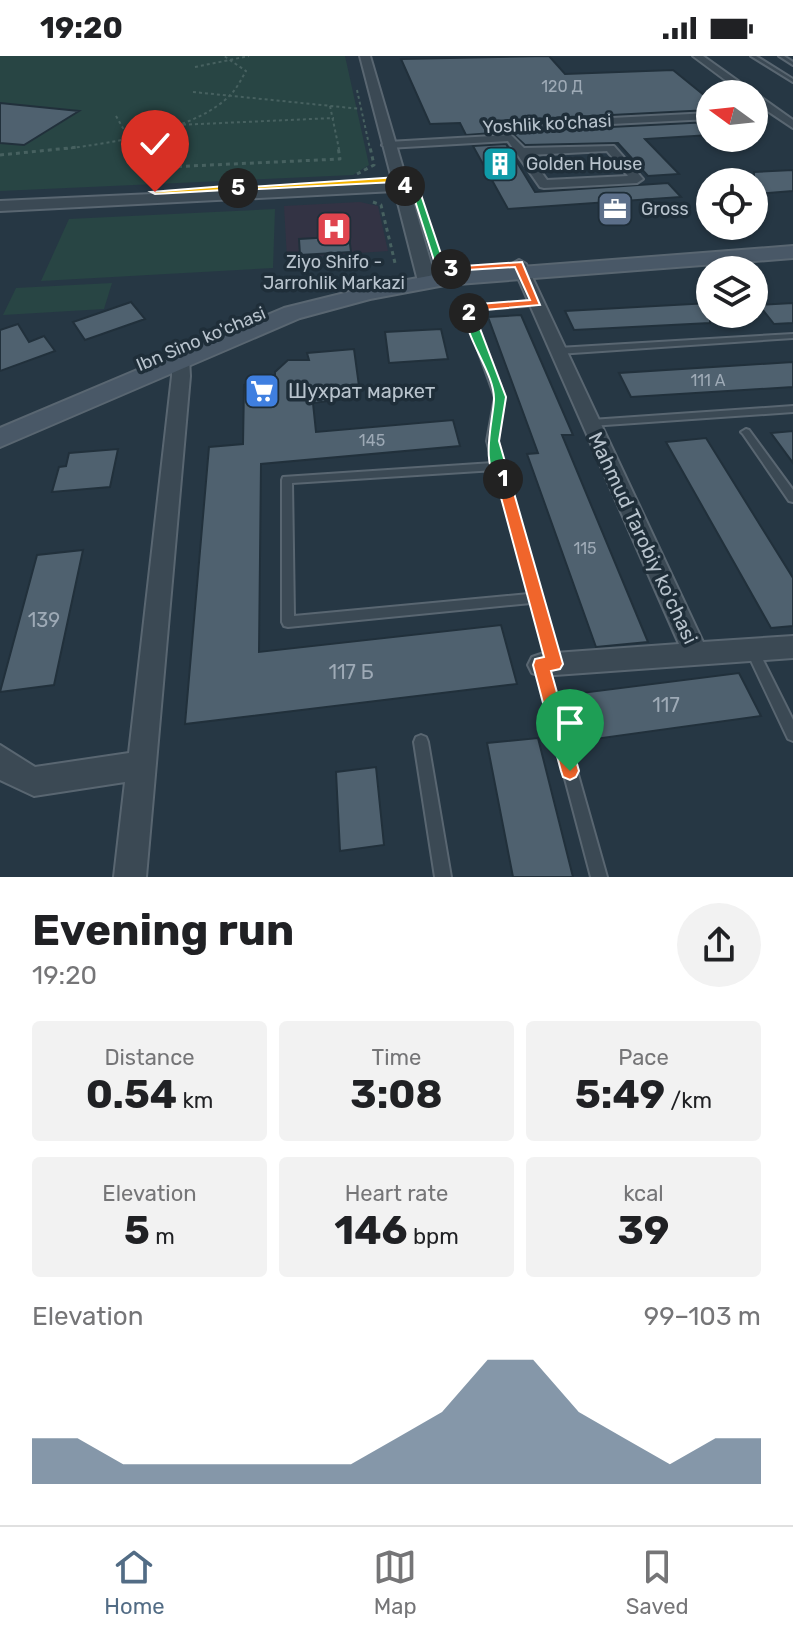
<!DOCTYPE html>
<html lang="en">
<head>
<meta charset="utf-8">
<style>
  :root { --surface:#fff; --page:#f2f2f2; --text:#202124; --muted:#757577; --line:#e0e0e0; --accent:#526c85 }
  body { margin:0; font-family:Rubik,sans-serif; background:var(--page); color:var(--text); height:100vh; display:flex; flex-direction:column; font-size:30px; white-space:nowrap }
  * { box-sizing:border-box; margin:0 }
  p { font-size:26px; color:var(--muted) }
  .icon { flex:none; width:44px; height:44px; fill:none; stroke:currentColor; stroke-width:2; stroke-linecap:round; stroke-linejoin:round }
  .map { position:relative; height:821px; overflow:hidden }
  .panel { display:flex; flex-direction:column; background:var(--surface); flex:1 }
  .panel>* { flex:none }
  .needle { width:52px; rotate:285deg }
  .tools { position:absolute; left:696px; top:24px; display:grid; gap:16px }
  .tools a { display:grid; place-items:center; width:72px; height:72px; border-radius:50%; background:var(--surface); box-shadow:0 2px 6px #0004; font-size:40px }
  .pin { position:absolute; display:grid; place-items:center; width:68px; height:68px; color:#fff; margin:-82px -34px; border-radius:50% 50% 50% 0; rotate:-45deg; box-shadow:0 0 8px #0007 }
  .pin .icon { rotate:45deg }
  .km { position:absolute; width:40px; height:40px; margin:-20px; border-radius:50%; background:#222; color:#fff; font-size:22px; line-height:40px; text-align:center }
  .round { display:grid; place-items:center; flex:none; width:84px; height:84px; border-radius:42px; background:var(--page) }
  .headline { display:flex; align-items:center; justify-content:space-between; height:136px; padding:0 32px }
  h1 { font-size:44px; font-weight:700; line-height:60px }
  .figures { display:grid; grid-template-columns:repeat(3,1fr); gap:12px; height:136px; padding:8px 32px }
  .figures div { display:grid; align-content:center; border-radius:8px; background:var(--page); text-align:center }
  .figures b { font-size:40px; font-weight:700 }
  .figures small { font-size:22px; font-weight:400 }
  .figures p { font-size:22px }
  .chart { height:224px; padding:16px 32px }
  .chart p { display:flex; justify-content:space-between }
  .chart svg { width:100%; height:144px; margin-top:8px; fill:var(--accent); opacity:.7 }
  .status { display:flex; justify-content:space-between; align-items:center; height:56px; padding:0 40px; background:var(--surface); direction:ltr }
  .status svg { height:22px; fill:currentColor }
  .tabs { display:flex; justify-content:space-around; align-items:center; height:112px; border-top:2px solid var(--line); background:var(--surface); font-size:22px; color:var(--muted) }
  .tabs a { display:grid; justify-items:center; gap:4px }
  .tabs .on { color:var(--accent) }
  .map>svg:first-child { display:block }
  .medical { fill:#334 }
  .green { fill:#284544 }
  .building { fill:#4f616f; stroke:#21303b; stroke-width:2 }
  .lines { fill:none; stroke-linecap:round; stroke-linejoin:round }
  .service-casing { stroke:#596671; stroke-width:4 }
  .minor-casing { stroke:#596671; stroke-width:4 }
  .tertiary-casing { stroke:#596671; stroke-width:4 }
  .secondary-casing { stroke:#596671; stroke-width:4 }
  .path-far1 { stroke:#476160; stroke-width:2; stroke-dasharray:3 3; stroke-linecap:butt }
  .path { stroke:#476160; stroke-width:3; stroke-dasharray:4 4; stroke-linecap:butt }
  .service { fill:#3b4954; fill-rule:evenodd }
  .minor { fill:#3b4954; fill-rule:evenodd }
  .tertiary { fill:#3b4954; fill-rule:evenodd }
  .secondary { fill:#495867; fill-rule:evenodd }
  .split-1 { fill:#f0652b; stroke:#fff; stroke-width:2 }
  .split-2 { fill:#22a559; stroke:#fff; stroke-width:2 }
  .split-3 { fill:#f0652b; stroke:#fff; stroke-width:2 }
  .split-4 { fill:#22a559; stroke:#fff; stroke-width:2 }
  .split-5 { fill:#f5b400; stroke:#fff; stroke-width:2 }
  .split-6 { fill:#f5b400; stroke:#fff; stroke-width:2 }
  .labels { text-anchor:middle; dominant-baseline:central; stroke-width:7; stroke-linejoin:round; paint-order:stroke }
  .number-label { font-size:16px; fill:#9eaab6 }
  .far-street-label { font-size:18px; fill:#b8c3cd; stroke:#1f2e39 }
  .far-poi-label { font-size:18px; fill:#b8c3cd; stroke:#1f2e39; text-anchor:start }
  .poi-label { font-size:20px; fill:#b8c3cd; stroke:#1f2e39; text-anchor:start }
  .street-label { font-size:20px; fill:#b8c3cd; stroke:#1f2e39 }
  .near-number-label { font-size:20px; fill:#9eaab6 }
</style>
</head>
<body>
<div class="status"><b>19:20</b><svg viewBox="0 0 49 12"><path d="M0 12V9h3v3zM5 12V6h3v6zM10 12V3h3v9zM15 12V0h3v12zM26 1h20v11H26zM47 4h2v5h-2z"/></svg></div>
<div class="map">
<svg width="793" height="821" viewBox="0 0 793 821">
  <rect width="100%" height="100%" fill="#263744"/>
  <path class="medical" d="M360,146L378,150L388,195L287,202L284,150Z"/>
  <path class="green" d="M0,0H345L369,109L353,119L0,135Z
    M275,153L273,212L41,225L69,163Z
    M112,227L104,253L3,259L16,232Z"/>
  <path class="building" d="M549,0L565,18L673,14L710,44V54L493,65L485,72L493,77L466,79L460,67L430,68L401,3Z
    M0,47L79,55L24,89L0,87Z
    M710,66V79L645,83L679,118L648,120L618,87L525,89L511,76Z
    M506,88L535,136L668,127L681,141L508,153L473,90Z
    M793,114V135L754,138V116Z
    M349,180L351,196L300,199L299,183Z
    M131,246L145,263L85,284L73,266Z
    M710,247V267L574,274L565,255Z
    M793,247V267L774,268L759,249Z
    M521,259L573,379H562L648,586L596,591L527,398L538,397L488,261Z
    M18,268L29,286L44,280L55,295L0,315V274Z
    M441,273L448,303L389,307L385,276Z
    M354,293L359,330L343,333L344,343L313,347L316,376L453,364L460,390L261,408L259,596L501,569L517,628L185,668L209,391L243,388L244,329L275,326V316L288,304H309L307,297Z
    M793,306V331L631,341L619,317Z
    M793,375V407L771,377Z
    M706,382L793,522V570L771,572L666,386Z
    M118,393L110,431L52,436L59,411L66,410L69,397Z
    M83,494L54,629L0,636L37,499Z
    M739,617L761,660L588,684L573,638Z
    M538,682L573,821H513L487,687Z
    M376,711L384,789L340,795L336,716Z"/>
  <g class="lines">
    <defs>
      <path id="service" d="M751,0H756L793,23V26Z
        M779,0H784L793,6V9Z
        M536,245L540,247L539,249L472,254L505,341L497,385L560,608L559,612L554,614L549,612L548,608L531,547L288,571L284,570L282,566V424L283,421L493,407L487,385L495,341L463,252L467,250ZM495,414L529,538L294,560L292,427Z
        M793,278V282L558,298L554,295L558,292Z
        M793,350V356L591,370L586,367L591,364Z
        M746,373L749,374L793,434V446L789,445L743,378L741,376Z
        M752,588L756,590L793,664V685L788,683L746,594L748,590Z
        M541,603L546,605L547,609L607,821H591L535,609L536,605Z
        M421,679L426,681L428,686L451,821H435L414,686L416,681Z"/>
      <path id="minor" d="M693,0H703L793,64V72L754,46V38H744Z
        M710,57V63L493,74L488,71L493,68Z
        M511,79L524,92L614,90L643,123L637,127L544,132L540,131L508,85L388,92L382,89L388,86ZM607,95L628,120L547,124L529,99Z
        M519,204L526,208L703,586L793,580V602L541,620L532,617L528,609L532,601L541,598L679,588L512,208Z
        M173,289L179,290L189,302L190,320L146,821H114L125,726L34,740L0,724V689L35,711L129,697L172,320V303L165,294Z"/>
      <path id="tertiary" d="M360,0H370L407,126L419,127L421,130L410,135L436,225L433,229L427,230L418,225L395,135L0,155V145L393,127Z"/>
      <path id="secondary" d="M793,190V202L445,229L370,243L300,262L0,391V372L284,252L369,231L445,217Z"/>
    </defs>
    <use href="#service" class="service-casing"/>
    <use href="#minor" class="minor-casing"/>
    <use href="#tertiary" class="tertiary-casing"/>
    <use href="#secondary" class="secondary-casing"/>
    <path class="path-far1" d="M195,11L249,0
      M357,34L370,93
      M193,36L361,53
      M330,50L339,93
      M116,60L135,93
      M177,69L334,62
      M65,93C114,86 199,75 233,36C238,30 242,22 246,15L224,0"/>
    <path class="path" d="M133,91L155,129
      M0,99L79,91
      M146,112L340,103L338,91
      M357,118L374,109L370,91
      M373,146L381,149L395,207"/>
    <use href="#service" class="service"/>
    <use href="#minor" class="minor"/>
    <use href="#tertiary" class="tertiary"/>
    <use href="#secondary" class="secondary"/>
  </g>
  <path class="split-1" d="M503,418L510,423L563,608L560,613L551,615L579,715L576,721L570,724L563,721L561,715L533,609L535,603L544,601L496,423Z"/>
  <path class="split-2" d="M465,254L474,257L506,341L499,385L510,423L503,428C478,415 493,365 494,344C495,317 464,282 465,254Z"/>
  <path class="split-3" d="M522,206L540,249L473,255L472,259H465L462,252L467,249L530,244L515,211L451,215L448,211Z"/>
  <path class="split-4" d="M405,128L418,130L445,210L455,211V215L442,216L437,214L411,132L401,130Z"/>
  <path class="split-5" d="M398,121L408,132H397L395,126L238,134L234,132Z"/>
  <path class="split-6" d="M238,129L241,133L155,138L151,136Z"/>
  <defs>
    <symbol id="building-square" viewBox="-11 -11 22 22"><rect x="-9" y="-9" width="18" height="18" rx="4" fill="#0f9aa8" stroke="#1f2e39"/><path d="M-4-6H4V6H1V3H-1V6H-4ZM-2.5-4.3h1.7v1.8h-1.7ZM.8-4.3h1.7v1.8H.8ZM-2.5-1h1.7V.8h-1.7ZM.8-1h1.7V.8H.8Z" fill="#fff"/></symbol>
    <symbol id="office-square" viewBox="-11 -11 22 22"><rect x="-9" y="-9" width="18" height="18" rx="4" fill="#5c6f8a" stroke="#1f2e39"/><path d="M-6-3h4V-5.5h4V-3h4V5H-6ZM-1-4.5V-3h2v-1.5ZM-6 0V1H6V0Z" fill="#fff"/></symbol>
    <symbol id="hospital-square" viewBox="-11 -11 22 22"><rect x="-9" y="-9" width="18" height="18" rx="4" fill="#e0444e" stroke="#1f2e39"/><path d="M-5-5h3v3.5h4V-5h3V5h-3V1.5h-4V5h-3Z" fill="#fff"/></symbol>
    <symbol id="supermarket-square" viewBox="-11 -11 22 22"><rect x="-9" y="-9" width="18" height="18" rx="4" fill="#3f7fe0" stroke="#1f2e39"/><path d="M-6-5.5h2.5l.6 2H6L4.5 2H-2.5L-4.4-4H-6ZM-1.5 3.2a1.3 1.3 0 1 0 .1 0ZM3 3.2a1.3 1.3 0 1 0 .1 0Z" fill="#fff"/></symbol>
  </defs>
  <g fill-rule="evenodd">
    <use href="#building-square" x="480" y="88" width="40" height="40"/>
    <use href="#office-square" x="595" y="133" width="40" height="40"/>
    <use href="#hospital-square" x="314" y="153" width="40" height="40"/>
    <use href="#supermarket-square" x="242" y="315" width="40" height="40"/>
  </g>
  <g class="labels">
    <g class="number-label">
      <text x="562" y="30">120 Д</text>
      <text x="708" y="324">111 А</text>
      <text x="372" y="384">145</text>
      <text x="585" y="492">115</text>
    </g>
    <g class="far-street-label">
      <text transform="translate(547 68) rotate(-3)">Yoshlik ko'chasi</text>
      <text transform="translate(201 283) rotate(-23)">Ibn Sino ko'chasi</text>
    </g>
    <g class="far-poi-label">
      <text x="526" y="108">Golden House</text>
      <text x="641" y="153">Gross</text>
      <text x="334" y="206" text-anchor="middle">Ziyo Shifo -<tspan x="334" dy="21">Jarrohlik Markazi</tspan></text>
    </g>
    <g class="poi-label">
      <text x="288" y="335">Шухрат маркет</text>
    </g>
    <g class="street-label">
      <text transform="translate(643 482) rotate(65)">Mahmud Tarobiy ko'chasi</text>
    </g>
    <g class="near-number-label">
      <text x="44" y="564">139</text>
      <text x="351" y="616">117 Б</text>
      <text x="666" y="649">117</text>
    </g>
  </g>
</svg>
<div class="tools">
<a><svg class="needle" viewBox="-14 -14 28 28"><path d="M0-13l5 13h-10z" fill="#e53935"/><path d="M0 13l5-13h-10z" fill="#757577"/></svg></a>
<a><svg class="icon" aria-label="locate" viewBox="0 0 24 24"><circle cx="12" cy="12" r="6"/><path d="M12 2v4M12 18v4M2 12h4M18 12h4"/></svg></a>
<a><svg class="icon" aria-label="layers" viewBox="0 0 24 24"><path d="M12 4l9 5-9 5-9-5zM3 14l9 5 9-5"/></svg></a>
</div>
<div class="pin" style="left:570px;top:715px;background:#1e9e55"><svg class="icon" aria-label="arrive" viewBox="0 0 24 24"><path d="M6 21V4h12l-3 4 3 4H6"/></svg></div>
<div class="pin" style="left:155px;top:136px;background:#d93025"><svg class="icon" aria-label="check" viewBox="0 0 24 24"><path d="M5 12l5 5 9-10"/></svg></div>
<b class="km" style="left:503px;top:423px">1</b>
<b class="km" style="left:469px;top:257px">2</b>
<b class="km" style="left:451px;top:213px">3</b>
<b class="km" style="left:405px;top:130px">4</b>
<b class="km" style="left:238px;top:132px">5</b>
</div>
<section class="panel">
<div class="headline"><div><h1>Evening run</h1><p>19:20</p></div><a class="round"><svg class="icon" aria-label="share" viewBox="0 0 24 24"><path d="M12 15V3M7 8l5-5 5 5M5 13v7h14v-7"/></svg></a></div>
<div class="figures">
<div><p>Distance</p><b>0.54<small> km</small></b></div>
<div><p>Time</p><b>3:08</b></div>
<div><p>Pace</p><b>5:49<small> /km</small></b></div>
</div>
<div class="figures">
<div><p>Elevation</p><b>5<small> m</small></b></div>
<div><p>Heart rate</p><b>146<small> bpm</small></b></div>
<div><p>kcal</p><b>39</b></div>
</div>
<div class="chart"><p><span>Elevation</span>99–103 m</p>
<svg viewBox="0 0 160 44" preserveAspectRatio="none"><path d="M0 44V30L10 30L20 38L30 38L40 38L50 38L60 38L70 38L80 30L90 22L100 6L110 6L120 22L130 30L140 38L150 30L160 30V44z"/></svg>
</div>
</section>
<nav class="tabs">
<a class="on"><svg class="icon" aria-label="home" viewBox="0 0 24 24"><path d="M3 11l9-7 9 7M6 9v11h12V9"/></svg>Home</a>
<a><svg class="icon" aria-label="map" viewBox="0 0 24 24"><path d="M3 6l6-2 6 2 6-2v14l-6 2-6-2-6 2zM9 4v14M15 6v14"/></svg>Map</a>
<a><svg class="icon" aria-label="saved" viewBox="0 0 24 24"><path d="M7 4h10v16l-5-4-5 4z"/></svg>Saved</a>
</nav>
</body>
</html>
